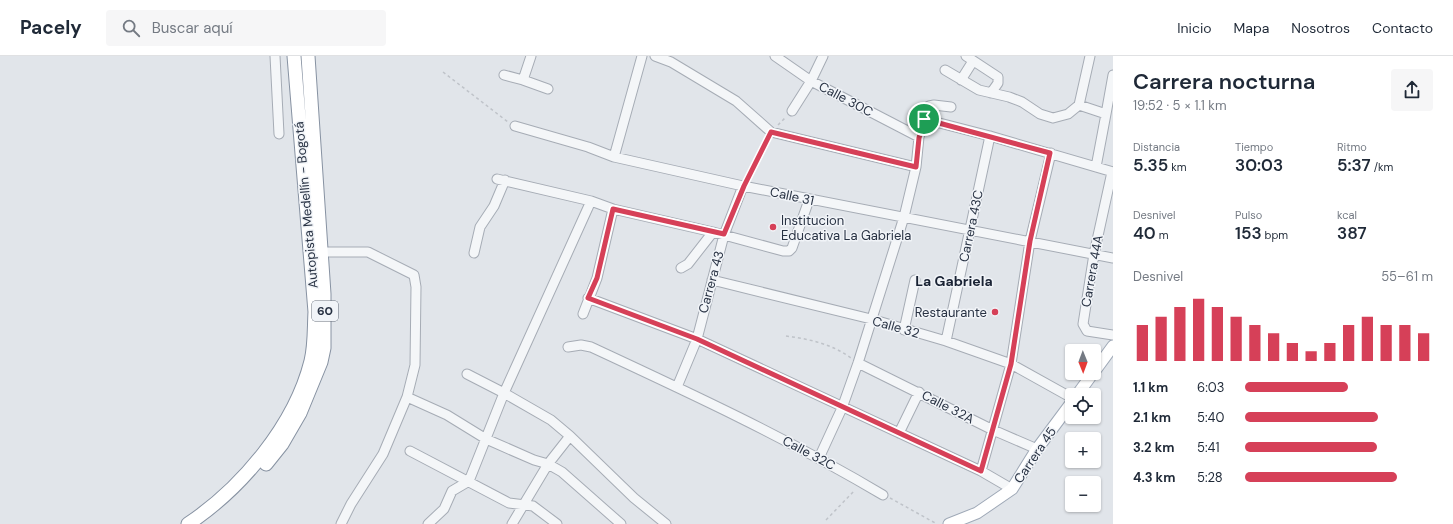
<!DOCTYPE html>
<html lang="es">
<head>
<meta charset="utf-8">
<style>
  :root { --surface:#fff; --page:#f6f6f7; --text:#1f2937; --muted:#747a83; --line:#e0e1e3; --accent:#d64058 }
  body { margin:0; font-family:"DM Sans",sans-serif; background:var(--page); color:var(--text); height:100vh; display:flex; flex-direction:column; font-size:15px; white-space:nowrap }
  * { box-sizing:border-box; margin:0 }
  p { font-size:13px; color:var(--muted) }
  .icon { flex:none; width:22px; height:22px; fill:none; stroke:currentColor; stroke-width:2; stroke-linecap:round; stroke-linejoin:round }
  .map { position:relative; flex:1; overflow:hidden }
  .drawer { display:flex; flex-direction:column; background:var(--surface); width:340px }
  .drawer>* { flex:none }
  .needle { width:26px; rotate:179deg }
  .tools { position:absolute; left:1065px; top:288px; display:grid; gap:8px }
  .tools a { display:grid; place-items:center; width:36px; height:36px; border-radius:4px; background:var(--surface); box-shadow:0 1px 3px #0004; font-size:20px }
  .pin { position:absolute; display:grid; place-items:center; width:34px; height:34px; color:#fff; margin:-17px; border:2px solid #fff; border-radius:50%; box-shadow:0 1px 4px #0007 }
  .round { display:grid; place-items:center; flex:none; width:42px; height:42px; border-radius:4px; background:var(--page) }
  .headline { display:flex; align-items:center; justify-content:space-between; height:68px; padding:0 20px }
  h1 { font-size:22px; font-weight:600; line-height:30px }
  .figures { display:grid; grid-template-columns:repeat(3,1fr); gap:6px; height:68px; padding:4px 20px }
  .figures div { display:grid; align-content:center }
  .figures b { font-size:17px; font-weight:600 }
  .figures small { font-size:11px; font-weight:400 }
  .figures p { font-size:11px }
  .chart { height:112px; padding:8px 20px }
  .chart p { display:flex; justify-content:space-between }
  .chart svg { width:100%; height:72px; margin-top:4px; stroke:var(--accent); stroke-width:6 }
  ul { padding:0 20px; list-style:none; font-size:13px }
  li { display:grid; grid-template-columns:64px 48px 1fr; align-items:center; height:30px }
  li i { height:10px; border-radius:5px; background:var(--accent) }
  header { display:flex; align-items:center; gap:24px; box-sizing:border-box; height:56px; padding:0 20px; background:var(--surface); border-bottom:1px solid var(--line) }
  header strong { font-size:19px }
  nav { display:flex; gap:22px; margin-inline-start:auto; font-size:14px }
  .search { width:280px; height:36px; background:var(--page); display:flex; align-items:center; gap:10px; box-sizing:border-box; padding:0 14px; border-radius:4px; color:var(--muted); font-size:15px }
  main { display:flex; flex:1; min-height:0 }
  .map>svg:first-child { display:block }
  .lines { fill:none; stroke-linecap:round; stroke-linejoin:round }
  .minor-casing { stroke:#a6acb5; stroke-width:11 }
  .major-casing { stroke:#9fa9b7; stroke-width:13 }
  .highway-casing { stroke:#8792a2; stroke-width:15 }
  .path { stroke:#bfc3c9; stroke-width:1.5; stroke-dasharray:3 3; stroke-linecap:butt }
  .minor { stroke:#f4f6f8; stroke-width:9 }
  .major { stroke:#fff; stroke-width:11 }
  .highway { stroke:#fff; stroke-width:13 }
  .route-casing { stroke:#fff; stroke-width:8 }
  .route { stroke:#d64058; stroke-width:5 }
  .poi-dot { fill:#d64058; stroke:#f1f4f8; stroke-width:1.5 }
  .labels { text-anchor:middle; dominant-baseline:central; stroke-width:3; stroke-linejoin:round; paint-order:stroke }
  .shield { fill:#f1f4f8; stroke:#646c79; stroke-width:1 }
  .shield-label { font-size:12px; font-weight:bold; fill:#283243 }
  .street-label { font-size:13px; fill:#283243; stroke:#f1f4f8 }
  .poi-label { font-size:13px; fill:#283243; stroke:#f1f4f8; text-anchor:start }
  .neighbourhood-label { font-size:14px; font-weight:bold; fill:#1a2334; stroke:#f1f4f8 }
</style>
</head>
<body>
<header>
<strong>Pacely</strong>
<div class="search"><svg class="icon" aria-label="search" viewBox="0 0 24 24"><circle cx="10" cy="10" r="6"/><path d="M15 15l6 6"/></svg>Buscar aquí</div>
<nav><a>Inicio</a><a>Mapa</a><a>Nosotros</a><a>Contacto</a></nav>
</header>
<main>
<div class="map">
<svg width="1113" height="468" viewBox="0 0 1113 468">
  <rect width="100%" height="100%" fill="#e1e5ea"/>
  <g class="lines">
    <defs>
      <path id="minor" d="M275,0L279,78
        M531,0L523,24L548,33
        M655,0L671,6L736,45L771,76L916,111
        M775,0L811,25L919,81
        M966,0L998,21V27L991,37
        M945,14L979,34L1009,41L1022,46L1040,58L1053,62L1068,58L1079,49L1090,0
        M504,19L523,24
        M961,24L973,5
        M1079,49L1106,58L1096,111
        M792,55L811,25L823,0
        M1106,58L1113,19
        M924,63L990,80L1113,116
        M515,70L588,91L614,101L743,130L1113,202
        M614,101L642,0
        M1112,116L1094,198L1083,268L1087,275L1113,279
        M497,123L591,145L613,153L713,176L783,195H789L792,192L809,144
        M321,196H368L414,219L416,231L415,309L407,341L383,398L351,448L341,468
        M474,197L480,171L494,150L505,124
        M681,212L688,208L713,176
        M712,224L871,263L946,285L1011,308L1072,342
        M588,242L697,283L981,415L1012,433
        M583,258L597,222L613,153
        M904,274L915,224
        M946,285L990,80
        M568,291L581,289L591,291C690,337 789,383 883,439
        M858,307L993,374L1037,393
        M467,318L504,337L551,364L570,380L634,442L666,468
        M677,331L697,283L724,179L743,130
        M407,341L447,359L486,383L534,404L548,408L562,416L621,468
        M899,377L919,336
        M410,395L509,447L533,450L557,468
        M819,402L842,352L858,307L904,161L916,111L919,81L929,50L934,49L951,51
        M981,415L1011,308L1030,185L1051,97
        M428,468L444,453L452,435L469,425L504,337L591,145
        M512,468L548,408L570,380"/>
      <path id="major" d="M1094,316L1113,290
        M1077,339L1093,317
        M949,468L977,457L1012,433L1037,393L1072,346"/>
      <path id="highway" d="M266,408L282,388L300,357L321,306L324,292V238L308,0
        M188,468C242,432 295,369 311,305C315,289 314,272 315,256L294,0"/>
    </defs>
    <use href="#minor" class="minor-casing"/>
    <use href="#major" class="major-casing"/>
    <use href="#highway" class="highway-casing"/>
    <path class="path" d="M443,16L508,66
      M778,69L785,62
      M748,122L768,83
      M786,280C809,283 832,288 851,302
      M890,442L937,468
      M826,464L855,434"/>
    <use href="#minor" class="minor"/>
    <use href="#major" class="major"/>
    <use href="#highway" class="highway"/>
  </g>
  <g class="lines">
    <defs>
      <path id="route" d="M924,63L1050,97L1030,185L1011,308L981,415L697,283L588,242L597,222L613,153L724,178L744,130L771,76L916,111L919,82Z"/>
    </defs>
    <use href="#route" class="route-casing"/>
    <use href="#route" class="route"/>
  </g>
  <g class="poi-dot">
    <circle cx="773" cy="171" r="4"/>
    <circle cx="995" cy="256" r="4"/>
  </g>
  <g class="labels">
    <rect class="shield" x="312" y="245" width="26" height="20" rx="3"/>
    <g class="shield-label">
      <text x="325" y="255">60</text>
    </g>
    <g class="street-label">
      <text transform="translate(846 43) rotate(28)">Calle 30C</text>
      <text transform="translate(792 140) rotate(12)">Calle 31</text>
      <text transform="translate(306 149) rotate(-95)">Autopista Medellín - Bogotá</text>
      <text transform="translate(971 170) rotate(-78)">Carrera 43C</text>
      <text transform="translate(1092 215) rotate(-80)">Carrera 44A</text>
      <text transform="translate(711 226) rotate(-75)">Carrera 43</text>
      <text transform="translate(896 271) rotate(16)">Calle 32</text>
      <text transform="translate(948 351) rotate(27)">Calle 32A</text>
      <text transform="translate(809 397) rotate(28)">Calle 32C</text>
      <text transform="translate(1035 399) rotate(-56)">Carrera 45</text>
    </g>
    <g class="poi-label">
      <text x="781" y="164">Institucion<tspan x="781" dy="15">Educativa La Gabriela</tspan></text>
      <text x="987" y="256" text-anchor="end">Restaurante</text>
    </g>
    <g class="neighbourhood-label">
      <text x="954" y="225">La Gabriela</text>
    </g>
  </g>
</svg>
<div class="tools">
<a><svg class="needle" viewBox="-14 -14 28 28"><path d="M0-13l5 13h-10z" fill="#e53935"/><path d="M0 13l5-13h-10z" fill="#747a83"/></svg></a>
<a><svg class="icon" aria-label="locate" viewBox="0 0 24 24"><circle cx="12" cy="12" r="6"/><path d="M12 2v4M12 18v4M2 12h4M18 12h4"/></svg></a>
<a>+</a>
<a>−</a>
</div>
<div class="pin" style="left:924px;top:63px;background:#1e9e55"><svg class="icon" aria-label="arrive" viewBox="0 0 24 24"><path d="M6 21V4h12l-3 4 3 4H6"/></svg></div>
</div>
<section class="drawer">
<div class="headline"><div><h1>Carrera nocturna</h1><p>19:52 · 5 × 1.1 km</p></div><a class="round"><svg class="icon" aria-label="share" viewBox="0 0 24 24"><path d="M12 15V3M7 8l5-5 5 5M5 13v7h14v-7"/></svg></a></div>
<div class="figures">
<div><p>Distancia</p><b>5.35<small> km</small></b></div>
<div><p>Tiempo</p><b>30:03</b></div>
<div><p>Ritmo</p><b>5:37<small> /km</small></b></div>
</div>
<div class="figures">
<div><p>Desnivel</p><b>40<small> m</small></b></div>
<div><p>Pulso</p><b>153<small> bpm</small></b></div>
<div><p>kcal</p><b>387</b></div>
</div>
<div class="chart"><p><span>Desnivel</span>55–61 m</p>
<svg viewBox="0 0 160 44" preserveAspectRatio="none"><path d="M5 44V22M15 44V17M25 44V11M35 44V6M45 44V11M55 44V17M65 44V22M75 44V27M85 44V33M95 44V38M105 44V33M115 44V22M125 44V17M135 44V22M145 44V22M155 44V27"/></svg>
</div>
<ul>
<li><b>1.1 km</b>6:03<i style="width:55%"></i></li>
<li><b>2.1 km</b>5:40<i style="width:71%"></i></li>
<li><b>3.2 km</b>5:41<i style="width:70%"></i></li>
<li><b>4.3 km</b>5:28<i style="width:81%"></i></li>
</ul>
</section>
</main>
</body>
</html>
